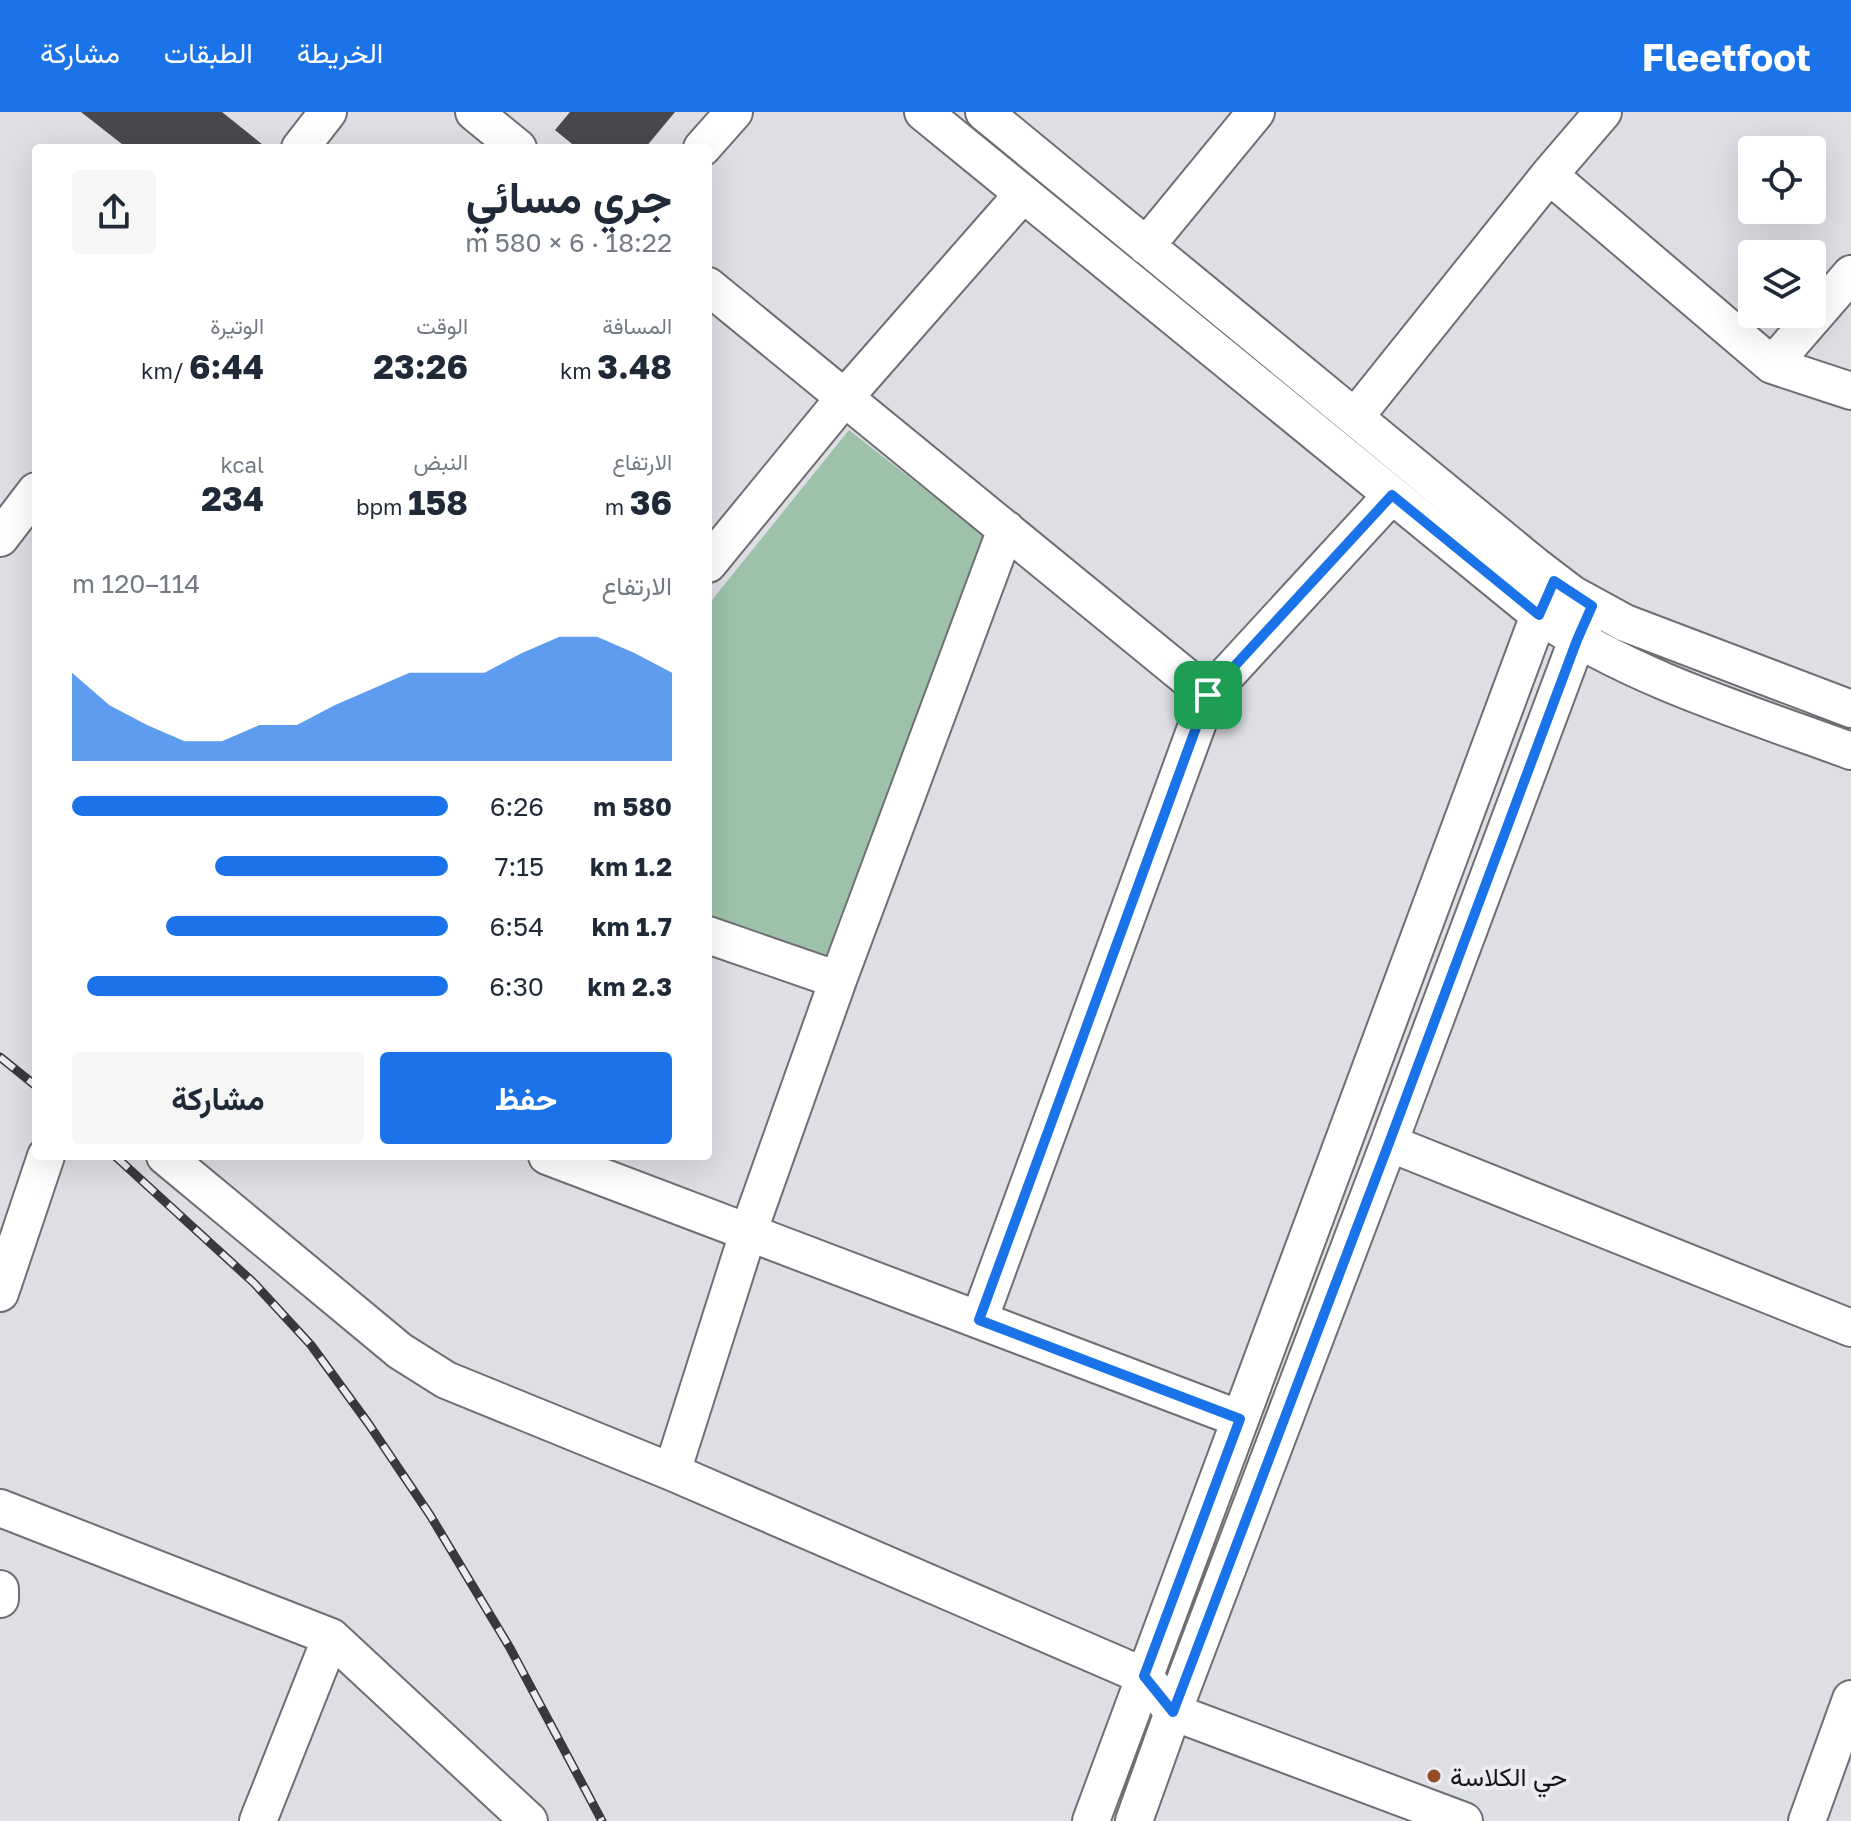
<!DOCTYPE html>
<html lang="ar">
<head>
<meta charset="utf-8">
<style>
  :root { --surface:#fff; --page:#f6f6f7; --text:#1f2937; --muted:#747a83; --accent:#1a73e8 }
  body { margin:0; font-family:"Golos Text",Vazirmatn,sans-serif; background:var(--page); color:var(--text); direction:rtl; height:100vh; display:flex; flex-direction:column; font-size:30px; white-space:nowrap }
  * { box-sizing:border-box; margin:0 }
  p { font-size:26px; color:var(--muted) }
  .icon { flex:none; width:44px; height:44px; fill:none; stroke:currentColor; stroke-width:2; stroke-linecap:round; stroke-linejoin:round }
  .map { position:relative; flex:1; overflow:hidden; direction:ltr }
  .sheet { position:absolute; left:32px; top:32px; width:680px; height:1016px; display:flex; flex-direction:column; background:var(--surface); border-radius:8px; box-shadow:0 8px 32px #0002; direction:rtl }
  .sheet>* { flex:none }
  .fabs { position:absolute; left:1738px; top:24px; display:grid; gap:16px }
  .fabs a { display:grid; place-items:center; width:88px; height:88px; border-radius:8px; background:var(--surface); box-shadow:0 8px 32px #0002; font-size:40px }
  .pin { position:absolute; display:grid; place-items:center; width:68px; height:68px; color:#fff; margin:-34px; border-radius:16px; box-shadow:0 4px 12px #0006 }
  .round { display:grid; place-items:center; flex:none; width:84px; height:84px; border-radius:8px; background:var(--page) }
  .overview { display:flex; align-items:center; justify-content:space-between; height:136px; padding:0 40px }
  h1 { font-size:44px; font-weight:700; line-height:60px }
  .metrics { display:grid; grid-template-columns:repeat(3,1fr); gap:12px; height:136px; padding:8px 40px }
  .metrics div { display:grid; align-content:center }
  .metrics b { font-size:34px; font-weight:700 }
  .metrics small { font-size:22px; font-weight:400 }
  .metrics p { font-size:22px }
  .chart { height:224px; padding:16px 40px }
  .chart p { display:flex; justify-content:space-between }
  .chart svg { width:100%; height:144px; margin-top:8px; fill:var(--accent); opacity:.7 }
  .button { display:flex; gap:16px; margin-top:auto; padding:16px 40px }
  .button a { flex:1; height:92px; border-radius:8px; background:var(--accent); color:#fff; font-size:32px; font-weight:700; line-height:92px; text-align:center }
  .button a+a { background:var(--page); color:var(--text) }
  ul { padding:0 40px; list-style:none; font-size:26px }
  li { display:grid; grid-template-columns:128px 96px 1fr; align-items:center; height:60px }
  li i { height:20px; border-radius:10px; background:var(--accent) }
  header { display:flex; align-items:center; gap:48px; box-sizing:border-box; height:112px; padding:0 40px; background:var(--accent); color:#fff }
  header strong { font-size:38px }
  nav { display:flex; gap:44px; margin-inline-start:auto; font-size:28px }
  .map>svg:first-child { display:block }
  .green { fill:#9dc2a9 }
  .building { fill:#48494d }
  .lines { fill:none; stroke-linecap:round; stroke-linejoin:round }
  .minor-casing { stroke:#6d6f73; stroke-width:40 }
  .minor { stroke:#fff; stroke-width:36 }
  .rail-casing { stroke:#38393b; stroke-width:9 }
  .rail { stroke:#ebecf1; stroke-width:6; stroke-dasharray:18; stroke-linecap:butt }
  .route-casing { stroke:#fff; stroke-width:16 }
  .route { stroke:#1a73e8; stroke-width:10 }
  .poi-dot { fill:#934c28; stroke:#ebecf1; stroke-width:3 }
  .labels { text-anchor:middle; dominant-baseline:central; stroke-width:8; stroke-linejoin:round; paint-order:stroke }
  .poi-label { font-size:26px; fill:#161618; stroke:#ebecf1; text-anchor:start }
</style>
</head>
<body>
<header>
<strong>Fleetfoot</strong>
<nav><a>الخريطة</a><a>الطبقات</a><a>مشاركة</a></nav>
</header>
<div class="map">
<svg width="1851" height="1709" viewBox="0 0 1851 1709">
  <rect width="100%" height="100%" fill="#dddfe4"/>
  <path class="green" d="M849,318L983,423L826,843L708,802V493Z"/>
  <path class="building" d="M81,0H222L263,33L261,36H127Z
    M570,0H675L645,36H577L555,18Z"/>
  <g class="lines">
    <defs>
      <path id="minor" d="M474,0L518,36
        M923,0L1539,503C1634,567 1745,600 1851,639
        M984,0L1534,453L1572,482L1625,511L1851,597
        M300,36L328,0
        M702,36L734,0
        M1549,63L1772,253L1851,279
        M1146,134L1256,0
        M708,174L1208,583
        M1772,253L1851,162
        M1355,305L1549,63L1603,0
        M0,426L36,379
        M708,452L845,285L1023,82
        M708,823L838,868
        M1389,1031L1851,1216
        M165,1044L400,1239L446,1268L672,1360L1144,1564L1173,1600L1464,1709
        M547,1044L1240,1307
        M0,1181L46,1044
        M979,1208L1208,583L1392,383
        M672,1360L748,1121L838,868L1006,417
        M0,1396L331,1525L529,1709
        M0,1477V1487
        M258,1709L331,1525
        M1091,1709L1539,503L1554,469
        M1134,1709L1173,1600L1389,1031L1577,528L1592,494
        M1807,1709L1851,1587"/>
    </defs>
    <use href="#minor" class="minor-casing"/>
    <use href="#minor" class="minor"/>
    <defs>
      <path id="rail" d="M0,945L36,974
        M115,1044L254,1171L311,1233L368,1311L430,1403L510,1536L602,1709"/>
    </defs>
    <use href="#rail" class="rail-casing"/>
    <use href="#rail" class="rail"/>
  </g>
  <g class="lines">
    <defs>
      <path id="route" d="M1392,383L1539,503L1554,469L1592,494L1577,528L1389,1031L1173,1600L1144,1564L1240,1307L979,1208L1208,583Z"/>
    </defs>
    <use href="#route" class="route-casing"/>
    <use href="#route" class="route"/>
  </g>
  <circle class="poi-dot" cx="1434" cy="1664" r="8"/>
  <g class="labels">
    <g class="poi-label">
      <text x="1450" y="1664">حي الكلاسة</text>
    </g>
  </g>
</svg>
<div class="fabs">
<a><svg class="icon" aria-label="locate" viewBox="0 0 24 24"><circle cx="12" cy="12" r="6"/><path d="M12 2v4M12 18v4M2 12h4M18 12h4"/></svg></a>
<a><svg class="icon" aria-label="layers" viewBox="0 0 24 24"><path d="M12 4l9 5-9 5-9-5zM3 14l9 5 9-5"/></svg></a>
</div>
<div class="pin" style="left:1208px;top:583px;background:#1e9e55"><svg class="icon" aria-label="arrive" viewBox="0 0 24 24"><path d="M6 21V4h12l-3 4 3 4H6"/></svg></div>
<section class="sheet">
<div class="overview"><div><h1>جري مسائي</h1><p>18:22 · 6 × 580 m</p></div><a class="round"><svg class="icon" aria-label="share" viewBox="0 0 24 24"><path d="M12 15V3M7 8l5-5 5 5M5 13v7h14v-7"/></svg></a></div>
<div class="metrics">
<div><p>المسافة</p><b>3.48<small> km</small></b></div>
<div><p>الوقت</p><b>23:26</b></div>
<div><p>الوتيرة</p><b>6:44<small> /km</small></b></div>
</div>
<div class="metrics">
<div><p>الارتفاع</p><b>36<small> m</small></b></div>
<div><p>النبض</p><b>158<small> bpm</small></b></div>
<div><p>kcal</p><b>234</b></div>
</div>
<div class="chart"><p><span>الارتفاع</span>114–120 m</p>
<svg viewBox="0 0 160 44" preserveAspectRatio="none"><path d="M0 44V17L10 27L20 33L30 38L40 38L50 33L60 33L70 27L80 22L90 17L100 17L110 17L120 11L130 6L140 6L150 11L160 17V44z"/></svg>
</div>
<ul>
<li><b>580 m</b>6:26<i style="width:100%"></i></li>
<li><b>1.2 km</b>7:15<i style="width:62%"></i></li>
<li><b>1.7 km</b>6:54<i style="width:75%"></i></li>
<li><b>2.3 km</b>6:30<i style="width:96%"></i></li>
</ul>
<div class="button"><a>حفظ</a><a>مشاركة</a></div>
</section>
</div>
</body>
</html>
